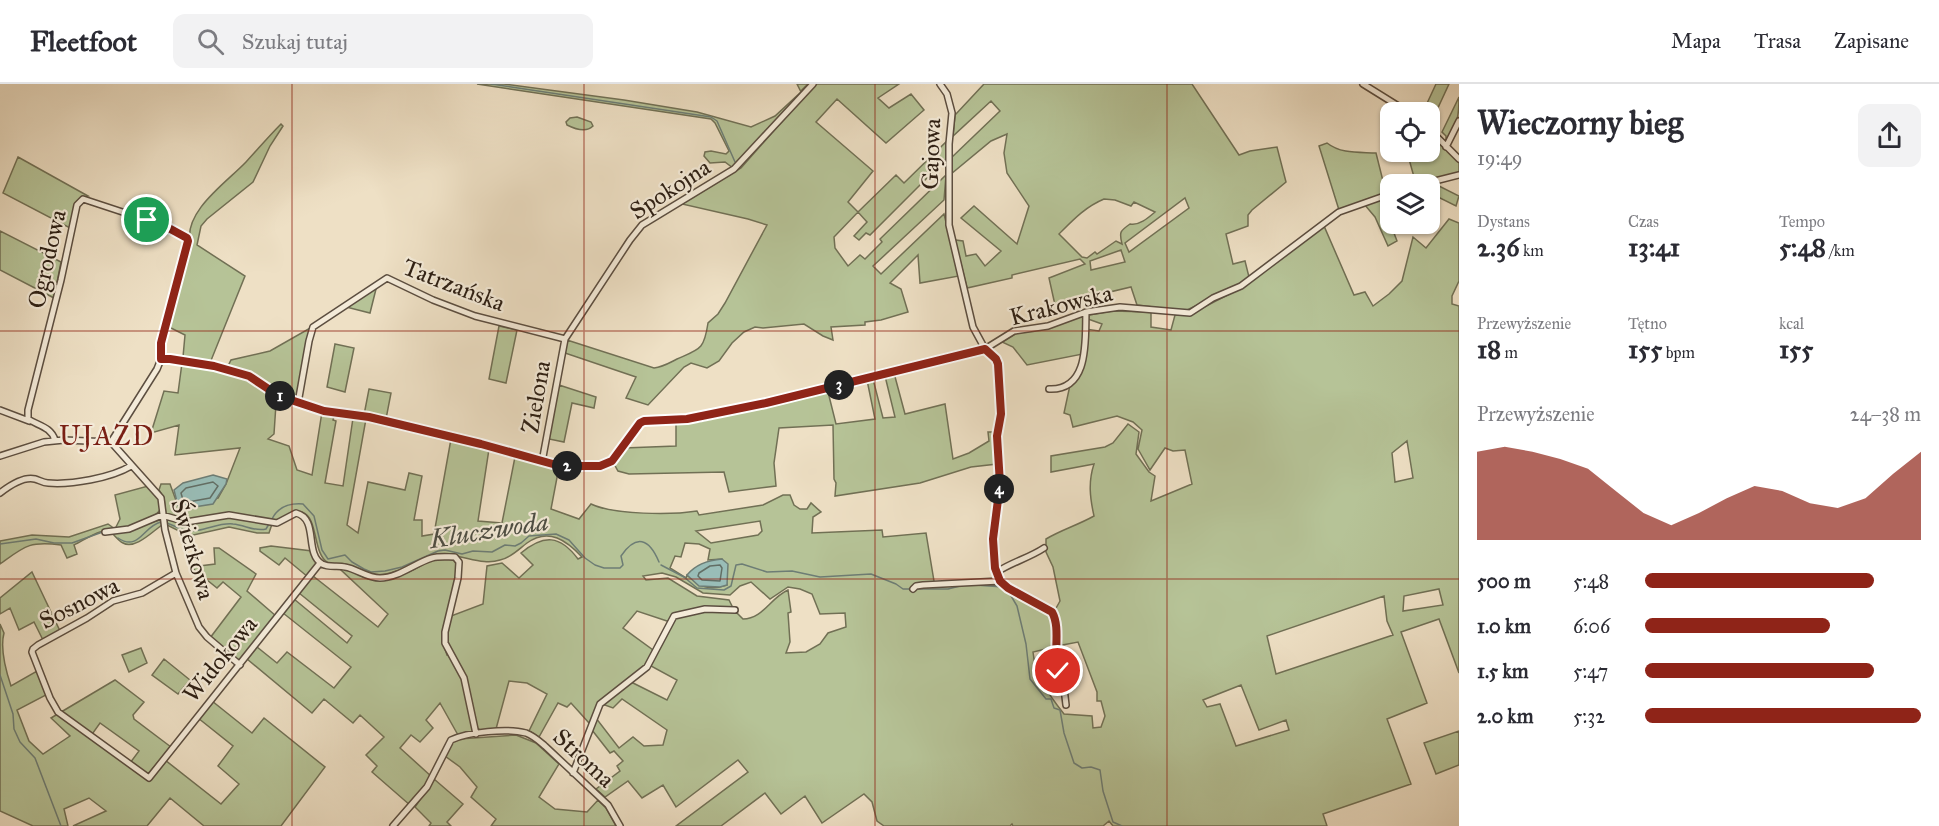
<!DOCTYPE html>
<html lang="pl">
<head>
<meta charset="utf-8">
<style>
  :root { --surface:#fff; --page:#f2f2f3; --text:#2b2b33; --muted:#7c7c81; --line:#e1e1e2; --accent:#8f2418 }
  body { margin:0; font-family:"IM FELL Great Primer",serif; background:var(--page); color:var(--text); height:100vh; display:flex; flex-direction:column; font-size:22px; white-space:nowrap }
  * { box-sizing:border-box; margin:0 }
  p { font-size:20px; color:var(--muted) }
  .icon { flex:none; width:33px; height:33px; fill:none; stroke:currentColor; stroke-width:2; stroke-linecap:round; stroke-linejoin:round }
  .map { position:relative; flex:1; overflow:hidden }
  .drawer { display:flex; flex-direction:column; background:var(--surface); width:480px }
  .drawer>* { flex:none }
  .fabs { position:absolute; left:1380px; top:18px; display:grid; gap:12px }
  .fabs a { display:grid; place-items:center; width:60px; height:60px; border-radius:12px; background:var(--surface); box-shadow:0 2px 4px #0004; font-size:30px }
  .pin { position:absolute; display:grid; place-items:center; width:51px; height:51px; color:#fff; margin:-26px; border:3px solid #fff; border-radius:50%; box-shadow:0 2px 6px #0007 }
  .km { position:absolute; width:30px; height:30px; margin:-15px; border-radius:50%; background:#222; color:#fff; font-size:16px; line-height:30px; text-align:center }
  .round { display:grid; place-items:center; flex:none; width:63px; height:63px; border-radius:12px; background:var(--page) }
  .overview { display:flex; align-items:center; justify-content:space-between; height:102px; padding:0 18px }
  h1 { font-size:33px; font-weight:800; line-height:45px }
  .stats { display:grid; grid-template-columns:repeat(3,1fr); gap:9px; height:102px; padding:6px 18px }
  .stats div { display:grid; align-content:center }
  .stats b { font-size:26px; font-weight:800 }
  .stats small { font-size:16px; font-weight:400 }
  .stats p { font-size:16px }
  .chart { height:168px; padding:12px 18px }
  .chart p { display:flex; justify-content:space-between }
  .chart svg { width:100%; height:108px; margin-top:6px; fill:var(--accent); opacity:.7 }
  ul { padding:0 18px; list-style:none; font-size:20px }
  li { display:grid; grid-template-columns:96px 72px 1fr; align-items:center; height:45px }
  li i { height:15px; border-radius:8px; background:var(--accent) }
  header { display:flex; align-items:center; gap:36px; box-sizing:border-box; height:84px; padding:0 30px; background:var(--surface); border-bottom:2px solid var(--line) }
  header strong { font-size:28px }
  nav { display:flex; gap:33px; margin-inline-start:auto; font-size:21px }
  .search { width:420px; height:54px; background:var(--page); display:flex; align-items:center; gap:15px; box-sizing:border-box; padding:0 21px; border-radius:12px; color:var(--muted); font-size:22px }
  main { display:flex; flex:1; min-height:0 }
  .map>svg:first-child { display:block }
  .green { fill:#b6c397; stroke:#717055; stroke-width:1.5; fill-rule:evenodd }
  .water { fill:#99bdb7; stroke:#6d7d75; stroke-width:1.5 }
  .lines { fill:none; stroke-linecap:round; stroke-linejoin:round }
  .shore { stroke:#626e65; stroke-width:1.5 }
  .stream { stroke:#6d7d75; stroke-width:1.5 }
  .minor-casing { stroke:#5c4e40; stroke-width:8 }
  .minor { stroke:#f4ebd9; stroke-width:5 }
  .route-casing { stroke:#fff; stroke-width:12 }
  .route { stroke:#8f2418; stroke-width:8 }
  .grid { fill:none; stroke:#8f2418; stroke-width:1.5; stroke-opacity:0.55 }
  .labels { text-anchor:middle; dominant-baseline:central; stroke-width:4.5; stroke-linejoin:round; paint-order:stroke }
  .street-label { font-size:24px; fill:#2c1e13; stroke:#f4ebd9 }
  .water-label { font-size:26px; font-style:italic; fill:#4d4e44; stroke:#f4ebd9 }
  .quarter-label { font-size:27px; letter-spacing:1.5px; fill:#7a1f14; stroke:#f4ebd9 }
</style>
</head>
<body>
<header>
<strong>Fleetfoot</strong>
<div class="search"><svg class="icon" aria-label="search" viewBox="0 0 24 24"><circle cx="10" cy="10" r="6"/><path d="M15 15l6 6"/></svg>Szukaj tutaj</div>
<nav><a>Mapa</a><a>Trasa</a><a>Zapisane</a></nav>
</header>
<main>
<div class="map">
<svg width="1459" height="742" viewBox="0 0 1459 742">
  <rect width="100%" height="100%" fill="#eee0c5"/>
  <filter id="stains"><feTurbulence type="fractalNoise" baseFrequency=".00333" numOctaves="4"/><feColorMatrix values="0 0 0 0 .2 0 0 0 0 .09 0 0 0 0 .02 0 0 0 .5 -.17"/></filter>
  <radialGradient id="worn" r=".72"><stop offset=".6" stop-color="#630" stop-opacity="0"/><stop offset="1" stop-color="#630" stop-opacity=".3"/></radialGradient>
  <path class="green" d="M477,0H504L624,16L697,28L751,43L775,32L801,8L797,0H808L801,7L802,9L733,84L725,78L710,79L704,72L705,68L711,67L726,70L729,67L715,39L711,35Z
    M815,0H899L878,14L889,24L911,10L924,26L886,59L837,15L816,38L873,87L848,118L858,128L896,91L904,99L948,56L947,74L870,151L866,149L859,156L854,152L867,138L858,128L834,153L835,164L848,182L860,171L865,175L882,158L880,155L946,91L944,116L873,182L881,190L944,130L959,192L920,199L918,171L890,199L901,205L908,228L881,236L865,238V241L831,243L833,256L823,252L804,240L763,244L755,243L744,248L732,259L719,277L707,284L691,279L684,283L648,321L626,314L636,293L565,269L567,256L654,284C663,283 669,279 677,275C700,265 704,266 708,239L718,230L725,219L767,141L748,135L682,120L741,84Z
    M984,0H1192L1239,71L1250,67L1277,63L1286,98L1252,126L1248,131V142L1226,150L1233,180L1245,177L1249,193L1241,200L1185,227L1137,221L1131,203L1055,221L1049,194L1085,180L1080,175L1012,191V194L967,204L955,156L963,157L966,172L976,170L985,182L1001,167L961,134L974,122L1017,160L1029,122L1007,89L1004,69L1007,50L991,57L951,90L950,75L1000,27L991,17L953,52L955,31ZM1185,114L1189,124L1129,168L1125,159ZM1104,115L1115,116L1131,122L1134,118L1155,128C1148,134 1139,142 1130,140C1120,147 1119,148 1122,160L1116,157L1097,170L1095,168L1087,174L1082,173L1059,150C1073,136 1085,123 1104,115ZM1121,166L1125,178L1091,186L1090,177Z
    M1436,0H1449L1430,41V28H1423Z
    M1459,13C1459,28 1458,45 1446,55V52L1442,48Z
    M577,33L591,38L593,42C586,49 575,45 567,41L566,38L570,34Z
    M281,40L283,42L270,62L253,98L207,135L201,142L197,161L245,192L210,279L183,273L185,251L167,242L190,158C184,127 227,98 246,78C258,65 269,52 281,40Z
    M1438,56L1459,79V89L1416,100L1407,68H1430V59Z
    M1327,59C1341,70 1359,68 1376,69L1386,109L1339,126L1319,62Z
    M18,73L88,112L83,113L70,144L3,109Z
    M1435,100L1459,112L1456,122L1430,109V101Z
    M1381,115L1397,157L1388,162L1375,133L1364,120Z
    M1449,135L1459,139V197L1452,212V220L1459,222V589L1439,535L1401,548L1427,619L1387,635L1411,700L1323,730L1327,742H1113L1109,737L1103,742H1013L1012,740L1010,742H884L877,737L872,718L864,710L822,739L805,712L781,730L765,709L721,742H676L748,688L738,676L676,723L663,701L642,714L628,697L605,713L596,705L620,687L617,682L623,677L614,667L610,669L592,646L596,634L619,664L633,653L644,662L663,661L667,646L622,615L613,624L602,620L631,598L667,616L677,596L651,582L650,579L670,538L637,527L623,544L653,566L645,583L599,618L590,640L571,619L567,623L558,619L539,653L529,647L547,610L527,599L509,597L496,645L482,647L477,644L472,649L458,651L440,619L426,636L433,644L420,658L411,651L400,664L432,693L411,722L372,688L377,682L366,671L384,653L360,631L353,639L324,615L312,629L247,575L257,563L277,579L287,568L334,604L351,583L283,529L294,515L347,559L352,552L299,509L313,492L378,543L388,530L340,485C351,484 360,493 370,495C379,496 394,493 403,490C421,485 435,467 455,477L457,484L443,559L447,571L451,570C445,555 447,547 451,532L483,520L487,482L502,479L519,494L533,481L521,469C544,450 560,451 578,475L582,473C567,457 549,443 527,459C519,465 511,474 500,476C483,482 464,471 446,471C432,471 403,487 386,490C375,492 365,489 354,486C346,484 335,483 328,479C312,469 319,434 302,428C291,424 284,436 273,437L269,449H257L229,443L189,452L167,441L164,414L159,406L161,400H170L178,422L218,414L226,400L240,364L175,371L179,341L151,349L164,307L178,309L182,279L248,294L278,314L276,320L274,350L268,355L289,362L297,386L312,391L322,328L334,332L333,336L336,337L325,399L343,402L353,334L366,335L347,441L358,449L368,398L405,406L409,389L422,392L414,436H422V452L434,450L451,355L489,365L478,437L502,439L515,373L559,383L551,425L579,435L591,420C614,431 672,431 697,427L699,431L763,421L783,411H790L794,421L800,425H807L811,419L821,428L813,433L812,449L882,446L883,453L926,449L935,503L969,500L1004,502L1023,515L1050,528L1054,534V563L1033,568C1035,592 1049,611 1064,630L1092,632L1093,644L1101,643L1105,632L1101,617H1097V608L1078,558L1057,562V534L1055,526L1060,517L1053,483L1046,468V455C1061,446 1078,441 1094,432C1090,414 1088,398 1094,380L1051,388V372L1105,363L1113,359L1128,340L1139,348L1136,370L1149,388L1155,392L1151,417L1192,400L1185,366L1173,367L1165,364L1150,386L1138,365L1142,346L1133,338L1117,332L1073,343L1070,331L1064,329L1070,301L1082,285L1086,245L1099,247L1102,240L1088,235L1089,231L1112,227L1151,228V243L1171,246L1175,231H1189L1235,207L1324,142L1354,211L1365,208L1373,222L1389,210L1402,197L1413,153L1426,164ZM1407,357L1413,394L1395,398L1392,369ZM760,437L762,447L758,451L711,459L696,447ZM685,459L699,460L710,465L708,476L722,475L727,501C709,507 700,503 687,491L686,494L670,484L675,472L681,473ZM662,489L676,493L703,509L730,511L740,502L751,498L770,515L788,503L800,505L812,510L820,530L845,529L846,543L828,549L820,560L806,568L786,569L790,558L788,529L791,528L788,506C770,514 763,535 743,535L734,526L729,516L697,512L668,494L646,496L643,492ZM1439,505L1443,521L1403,527L1404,512ZM1384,512L1387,537L1393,551L1276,590L1267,552ZM1241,601L1259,646L1286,636L1289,646L1236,662L1220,620L1207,623L1203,616Z
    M0,147L61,178L54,214L0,186Z
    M377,201L370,229L346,223Z
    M1084,231L1083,270L1027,281L1013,263L1002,258L1018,248Z
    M499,242L517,246L506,299L489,295Z
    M312,243L297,317L251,291L227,284L231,276L270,267Z
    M335,260L354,264L345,308L327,303Z
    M894,289L905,330L945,320L953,375L969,369L989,357L988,348H996L997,380L971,383L920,399L835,412L836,399L834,395L833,341L779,344L774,379L776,402L729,408L724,388L629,390L618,387L613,378L624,364L676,362V337L698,338L828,308L836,340L875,335L867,296L873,295L883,334L895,333L885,292Z
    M559,301L596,313L594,324L572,319L564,358L549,355Z
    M369,305L391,309L386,335L364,331Z
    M148,402L158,413L161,425C145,445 122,442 100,448C91,451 82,457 74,461L77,470L67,474L61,461C29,457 25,462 0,480V457L32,451L69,453L108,440L115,445L120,435L115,411Z
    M160,436L162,441C153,447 135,466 123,459C119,457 115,452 112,449Z
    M271,462L312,467L318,478L308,493L285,474L279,481L260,467V464Z
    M214,464H219L256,490L247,507L276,532L239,578L210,554L241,513L223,498L217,504L191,483L215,480Z
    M32,488L60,547L43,556L34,538L19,546L10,524L0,530V514Z
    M0,540L4,549C0,564 6,587 11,602L37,587L46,611L17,626L29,657L43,670L70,652L51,634L115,596L144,618L133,631L134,635L171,663L148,690H146L130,679L139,667L100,639L90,653L148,695L165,676L221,720L239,700L218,682L233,662L198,634L212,617L252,649L264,634L325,683L281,742H204L170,714L147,742H73L106,727L89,714L64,725L68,742H33L0,727Z
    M141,564L147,579L129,588L122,571Z
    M164,575L190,596L178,610L152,591Z
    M1459,647V681L1436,690L1424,659Z
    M516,651L536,659L559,680L539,713L555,725L587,728L598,716L606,724L616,742H491L496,735L471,713L477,703L460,683L445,672L452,658L459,655Z
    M434,695L463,720L447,738L451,742H429L431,739L415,723Z"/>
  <path class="water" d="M213,391L227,395L226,400L213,420L188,424L178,422L174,406L183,399Z
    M722,475L728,480L727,501L720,503L699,502L687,491C696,480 709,476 722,475Z"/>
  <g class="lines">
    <path class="shore" d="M213,398L218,402L210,414L188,418L183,416L181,409L186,404Z
      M720,481L722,484L720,497L702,496L698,492L699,489L710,482Z"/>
    <path class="stream" d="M491,0L711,33L717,37L735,78
      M272,435C278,423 290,419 303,420L314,432L322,466L328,475L345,471L352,478L364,485L371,488L385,487L402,483L438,467L445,466L462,470L473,467L492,468L505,461L515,462L521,459L529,452L556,450L569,456L585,474L595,481L604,484H620L623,481L621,472C636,450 649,454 659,478
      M167,439C173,441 179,445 185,446C201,450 217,438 233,440C245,441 255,448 266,445L269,440
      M118,454C139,468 143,442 161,438
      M0,460L36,455L54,459H72L111,445
      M661,481L684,493L697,504L724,506L731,502L736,481L742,480L767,488L792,487L820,493L871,490L896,500L903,505H911
      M975,501L1003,503
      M915,505H948L964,501
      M1007,505L1017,522L1026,560L1030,595L1046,615H1051L1054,624L1060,626L1064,649L1074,679L1082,684L1091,683L1100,686L1103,707L1113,738L1122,742
      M0,591L13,630L14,645L20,658L35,674L61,742"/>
    <defs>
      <path id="minor" d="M940,0L947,10L952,29L949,60V141L973,243L985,265L996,275L998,280L1001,330L997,347L1000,400L993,455L995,484L1000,497L1008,504L1047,524L1055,534V576L1064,604L1066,621
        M1363,0L1408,28
        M1430,46L1459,75
        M1446,63L1459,37
        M1423,100L1459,91
        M161,275L214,282L249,292L279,312L324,327L369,333L481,360L560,382H600L608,380L640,339L644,337L688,335L766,319L962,272L985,265L1014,247L1048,242L1086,228L1120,223L1190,229L1213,214L1241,202L1339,128L1390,110
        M1049,305C1090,307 1085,255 1086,228
        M298,319L309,257L313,243L387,194L433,216L475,232L565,255
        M0,326L29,337
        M55,356C51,343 39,342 28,335V326L61,196L77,121L83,115L165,142L185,152L188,157L161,259V275L157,285L111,358
        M111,358L161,414L165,446L176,489L199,543L207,553L240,581
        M0,372L44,358L64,356L111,358
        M542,378L565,255L630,156L642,141L734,85L813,0
        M0,409C9,402 23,392 35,395C39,396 43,399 48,399C71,401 111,394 131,382
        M105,448L129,445L162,431L186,438L229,431L277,439L296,429C319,435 304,469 322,480C329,484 338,481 345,483C357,485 367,494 380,494C398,494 415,479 432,474C439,472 447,473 455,473L459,478L458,494L445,548V559L464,594L476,650
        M997,488C1012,478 1029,474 1044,464
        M176,489L142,509L113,517L87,534L38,561L33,565L32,568L50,614L58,628L149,694L320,479
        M913,505L916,502L923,501L1000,497
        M573,689L600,620L647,583L674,532L705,525L735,526
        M393,742L427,703L451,656C468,648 507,644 526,649C534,652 539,657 545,662L608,721L620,742"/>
    </defs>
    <use href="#minor" class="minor-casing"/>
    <use href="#minor" class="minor"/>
  </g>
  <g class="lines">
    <defs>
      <path id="route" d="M147,136L165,142L187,154L188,157L161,259V275H170L214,282L249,292L279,312L324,327L369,333L481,360L560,382H600L612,377L640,339L644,337L687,335L766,319L985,265L996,275L998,280L1001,330L997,352L1000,400L993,455L995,484L1000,497L1008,504L1052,528C1061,544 1053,568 1058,587"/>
    </defs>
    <use href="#route" class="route-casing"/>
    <use href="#route" class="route"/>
  </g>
  <path class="grid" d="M292,0V742M584,0V742M875,0V742M1167,0V742M0,247H1459M0,495H1459"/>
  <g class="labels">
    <g class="street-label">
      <text transform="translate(931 70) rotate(-88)">Gajowa</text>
      <text transform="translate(670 105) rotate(-33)">Spokojna</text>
      <text transform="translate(47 175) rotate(-77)">Ogrodowa</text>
      <text transform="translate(454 201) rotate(21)">Tatrzańska</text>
      <text transform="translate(1061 221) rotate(-14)">Krakowska</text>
      <text transform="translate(536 313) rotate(-80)">Zielona</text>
      <text transform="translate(193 465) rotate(74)">Świerkowa</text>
      <text transform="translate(79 519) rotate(-27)">Sosnowa</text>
      <text transform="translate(220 575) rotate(-51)">Widokowa</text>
      <text transform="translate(584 674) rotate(43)">Stroma</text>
    </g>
    <g class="water-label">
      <text transform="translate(489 446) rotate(-9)">Kluczwoda</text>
    </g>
    <g class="quarter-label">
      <text x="107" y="351">UJAZD</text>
    </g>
  </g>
  <rect width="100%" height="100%" filter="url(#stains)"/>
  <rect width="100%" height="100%" fill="url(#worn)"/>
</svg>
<div class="fabs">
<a><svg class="icon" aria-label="locate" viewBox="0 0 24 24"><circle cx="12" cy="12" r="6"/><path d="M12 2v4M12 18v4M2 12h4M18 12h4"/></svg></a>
<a><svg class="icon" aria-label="layers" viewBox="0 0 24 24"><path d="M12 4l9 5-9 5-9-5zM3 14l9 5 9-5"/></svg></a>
</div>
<div class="pin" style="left:147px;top:136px;background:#1e9e55"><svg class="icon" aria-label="arrive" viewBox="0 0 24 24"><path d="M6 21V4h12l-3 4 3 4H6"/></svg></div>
<div class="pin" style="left:1058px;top:587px;background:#d93025"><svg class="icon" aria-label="check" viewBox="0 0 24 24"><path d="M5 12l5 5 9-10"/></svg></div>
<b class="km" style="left:280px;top:312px">1</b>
<b class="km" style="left:567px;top:382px">2</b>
<b class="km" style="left:839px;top:301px">3</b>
<b class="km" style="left:999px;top:405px">4</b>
</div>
<section class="drawer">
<div class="overview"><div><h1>Wieczorny bieg</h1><p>19:49</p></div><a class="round"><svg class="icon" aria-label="share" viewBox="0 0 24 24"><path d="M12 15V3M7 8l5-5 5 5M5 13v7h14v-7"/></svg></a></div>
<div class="stats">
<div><p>Dystans</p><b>2.36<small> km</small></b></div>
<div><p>Czas</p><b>13:41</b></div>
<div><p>Tempo</p><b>5:48<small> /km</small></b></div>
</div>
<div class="stats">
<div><p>Przewyższenie</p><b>18<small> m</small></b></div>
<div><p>Tętno</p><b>155<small> bpm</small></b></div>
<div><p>kcal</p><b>155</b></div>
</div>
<div class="chart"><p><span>Przewyższenie</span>24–38 m</p>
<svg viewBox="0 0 160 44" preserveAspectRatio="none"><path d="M0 44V8L10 6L20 8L30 11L40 15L50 24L60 33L70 38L80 33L90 27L100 22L110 24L120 29L130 31L140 27L150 17L160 8V44z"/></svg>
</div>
<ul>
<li><b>500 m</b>5:48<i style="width:83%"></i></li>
<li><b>1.0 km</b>6:06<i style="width:67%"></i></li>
<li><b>1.5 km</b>5:47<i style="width:83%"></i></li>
<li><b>2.0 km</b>5:32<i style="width:100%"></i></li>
</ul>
</section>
</main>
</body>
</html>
